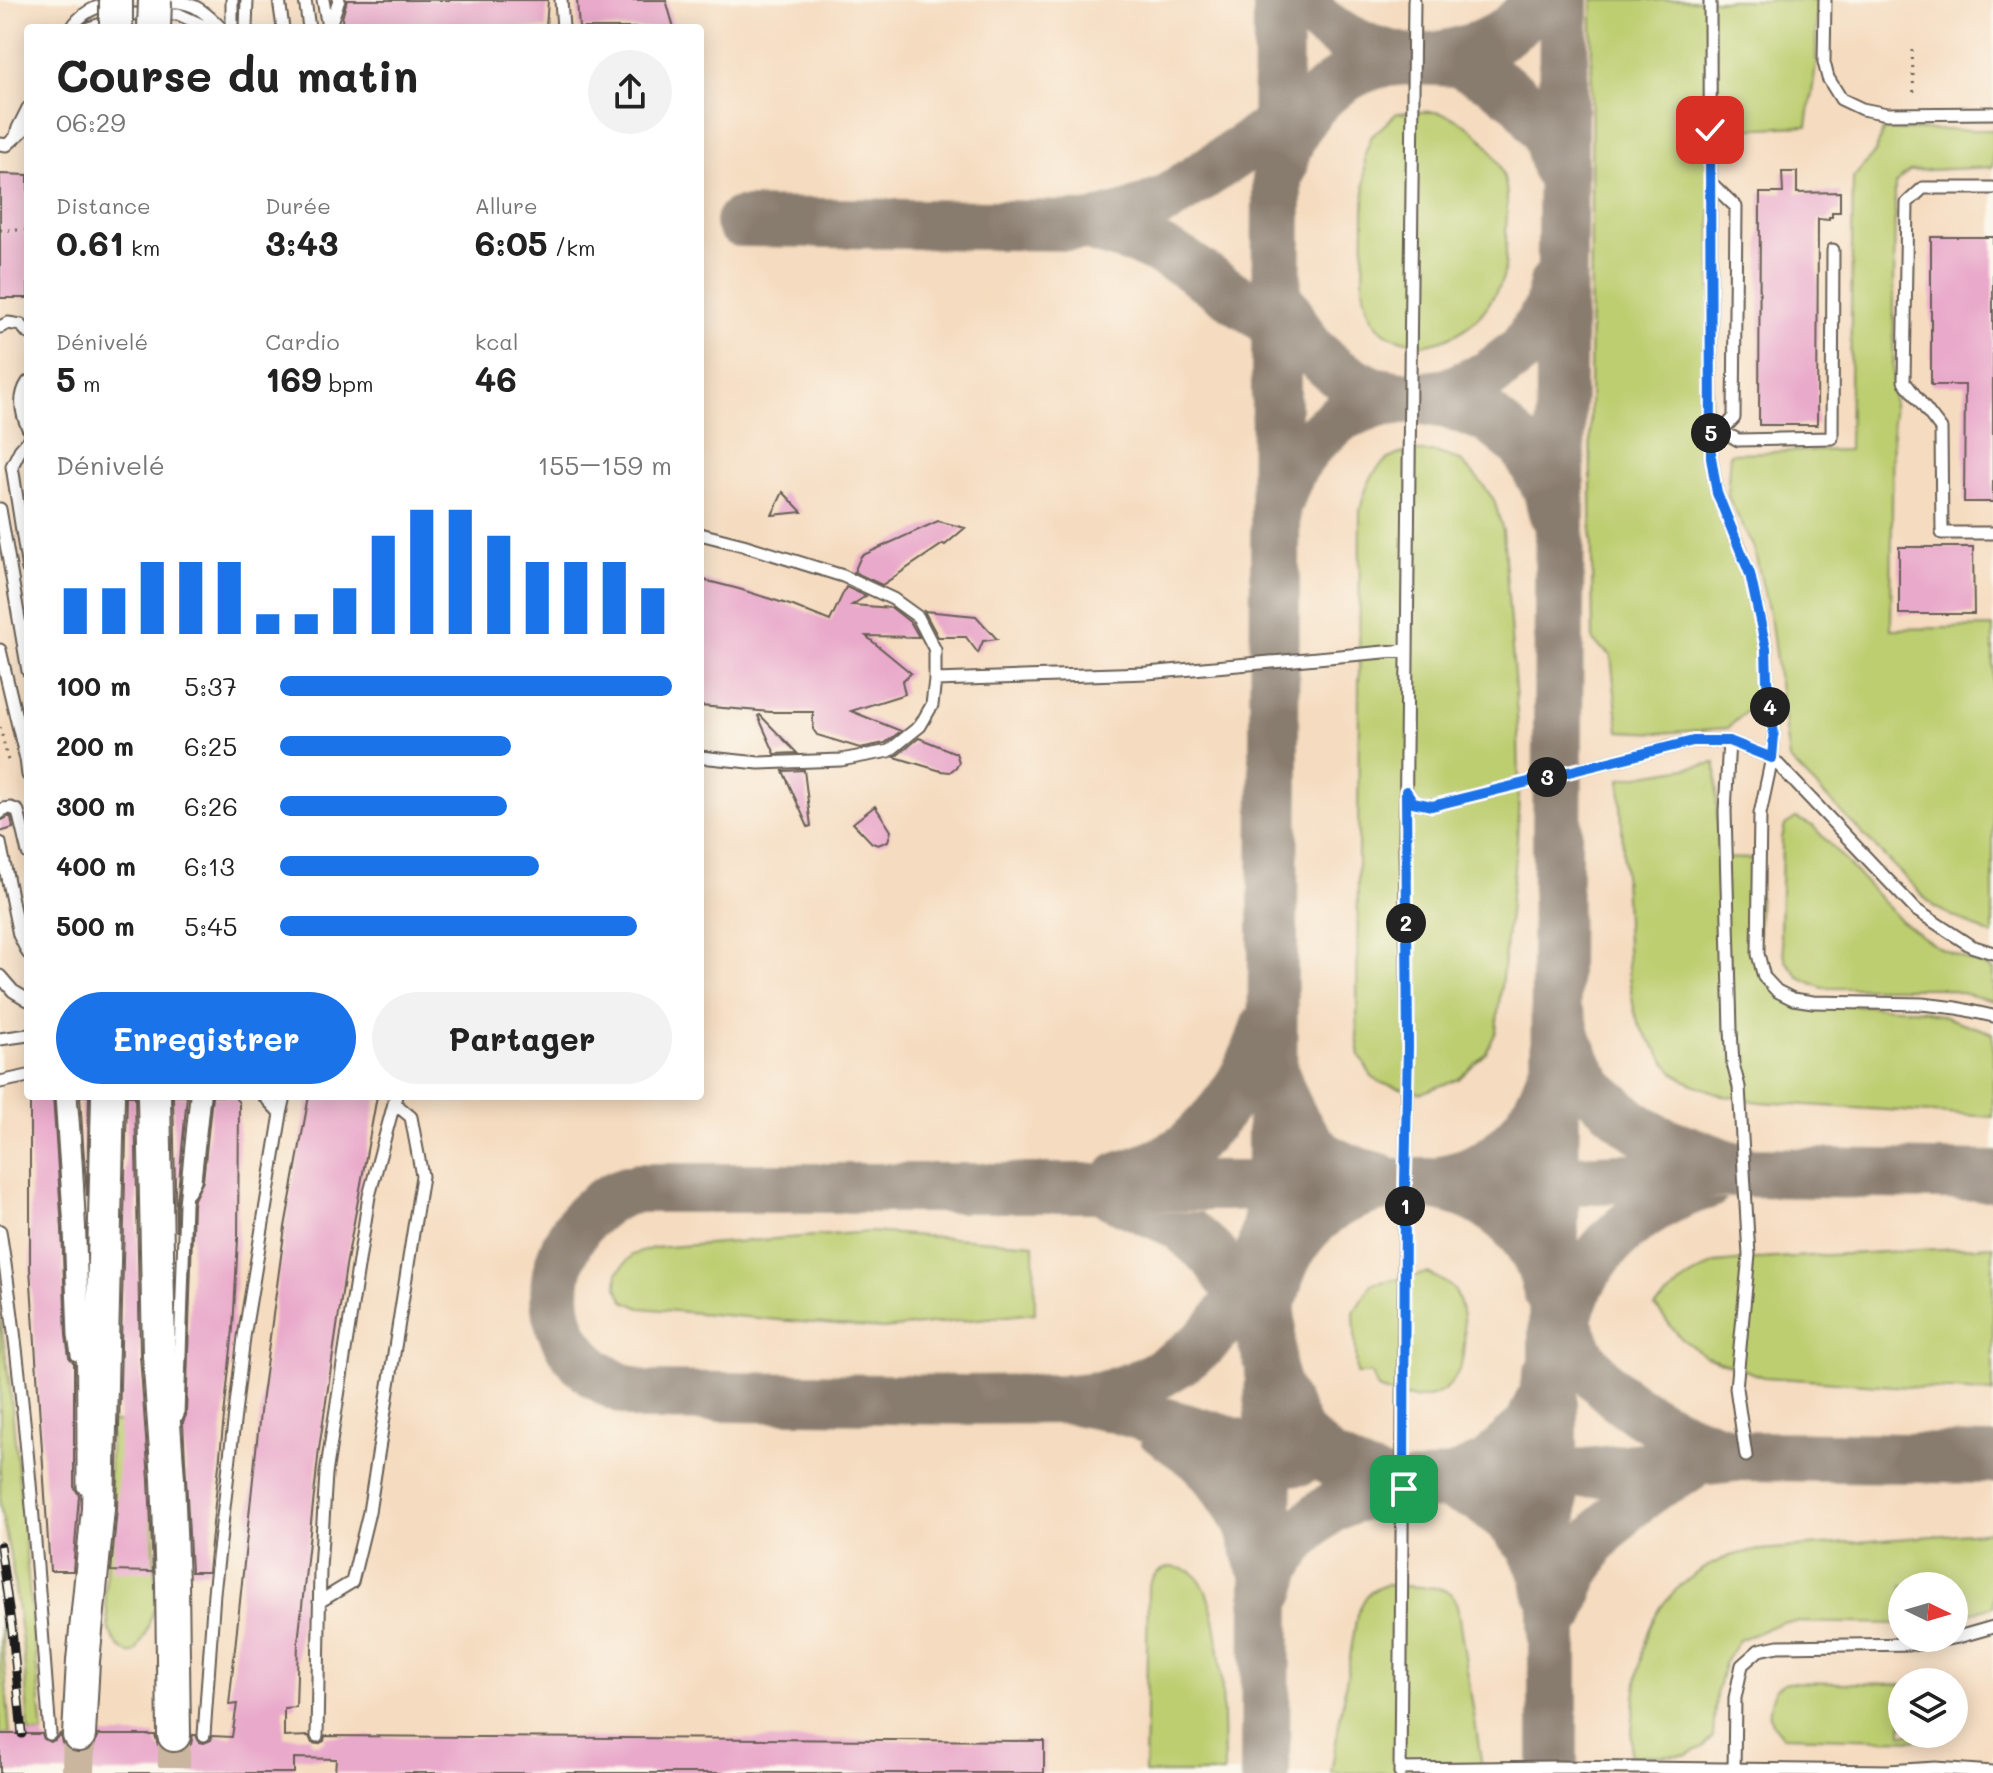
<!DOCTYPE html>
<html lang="fr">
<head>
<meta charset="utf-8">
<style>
  :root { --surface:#fff; --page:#f2f2f2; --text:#222; --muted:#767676; --accent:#1a73e8 }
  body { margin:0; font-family:Mali,sans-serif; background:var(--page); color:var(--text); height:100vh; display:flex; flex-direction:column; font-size:30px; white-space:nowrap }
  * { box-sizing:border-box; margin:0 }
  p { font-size:26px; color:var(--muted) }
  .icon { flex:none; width:44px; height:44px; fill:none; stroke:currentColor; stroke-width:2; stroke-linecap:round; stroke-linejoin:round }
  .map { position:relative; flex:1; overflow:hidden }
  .drawer { position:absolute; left:24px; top:24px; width:680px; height:1076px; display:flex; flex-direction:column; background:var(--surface); border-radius:8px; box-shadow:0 4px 20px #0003 }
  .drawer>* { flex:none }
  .needle { width:52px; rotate:95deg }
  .tools { position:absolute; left:1888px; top:1572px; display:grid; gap:16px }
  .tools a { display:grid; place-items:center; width:80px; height:80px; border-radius:50%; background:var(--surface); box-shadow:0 4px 20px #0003; font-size:40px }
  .pin { position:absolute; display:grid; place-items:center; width:68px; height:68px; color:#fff; margin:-34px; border-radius:16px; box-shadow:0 4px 12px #0006 }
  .km { position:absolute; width:40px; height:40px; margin:-20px; border-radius:50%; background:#222; color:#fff; font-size:22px; line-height:40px; text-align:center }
  .round { display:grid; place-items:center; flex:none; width:84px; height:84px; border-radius:42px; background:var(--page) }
  .head { display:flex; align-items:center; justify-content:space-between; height:136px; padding:0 32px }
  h1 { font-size:44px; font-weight:800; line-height:60px }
  .stats { display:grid; grid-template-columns:repeat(3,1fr); gap:12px; height:136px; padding:8px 32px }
  .stats div { display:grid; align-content:center }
  .stats b { font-size:34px; font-weight:800 }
  .stats small { font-size:22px; font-weight:400 }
  .stats p { font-size:22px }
  .chart { height:224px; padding:16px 32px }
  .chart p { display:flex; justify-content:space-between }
  .chart svg { width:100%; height:144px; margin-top:8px; stroke:var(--accent); stroke-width:6 }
  .button { display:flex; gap:16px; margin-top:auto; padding:16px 32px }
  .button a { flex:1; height:92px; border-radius:48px; background:var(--accent); color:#fff; font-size:32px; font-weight:800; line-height:92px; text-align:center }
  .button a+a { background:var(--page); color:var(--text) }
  ul { padding:0 32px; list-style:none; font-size:26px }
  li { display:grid; grid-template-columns:128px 96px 1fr; align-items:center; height:60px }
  li i { height:20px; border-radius:10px; background:var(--accent) }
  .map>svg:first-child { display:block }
  .green { fill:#bdce71; stroke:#6c7546; stroke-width:2 }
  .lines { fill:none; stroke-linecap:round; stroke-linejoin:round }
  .taxiway { stroke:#887c6e; stroke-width:50 }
  .building { fill:#e9a9ca }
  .secondary-tunnel { stroke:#cab59e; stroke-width:32; stroke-dasharray:32 16; stroke-linecap:butt }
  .lane-casing { stroke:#685f55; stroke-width:15 }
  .secondary-casing { stroke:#685f55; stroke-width:36 }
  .path { stroke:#685f55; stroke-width:3; stroke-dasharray:2 6; stroke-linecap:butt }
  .lane { stroke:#fff; stroke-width:11 }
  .secondary { stroke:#fff; stroke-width:32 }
  .rail-casing { stroke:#1c1c1c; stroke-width:9 }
  .rail { stroke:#fbf7ec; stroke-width:6; stroke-dasharray:18; stroke-linecap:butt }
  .secondary-bridge-casing { stroke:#685f55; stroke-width:36; stroke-linecap:butt }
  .secondary-bridge { stroke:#fff; stroke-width:32 }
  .route-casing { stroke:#fff; stroke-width:16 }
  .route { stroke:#1a73e8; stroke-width:10 }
</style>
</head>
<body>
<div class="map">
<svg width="1993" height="1773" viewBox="0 0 1993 1773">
  <rect width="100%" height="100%" fill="#fbf7ec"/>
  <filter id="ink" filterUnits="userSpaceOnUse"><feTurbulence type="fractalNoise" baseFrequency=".0125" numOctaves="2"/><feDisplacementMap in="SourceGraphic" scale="16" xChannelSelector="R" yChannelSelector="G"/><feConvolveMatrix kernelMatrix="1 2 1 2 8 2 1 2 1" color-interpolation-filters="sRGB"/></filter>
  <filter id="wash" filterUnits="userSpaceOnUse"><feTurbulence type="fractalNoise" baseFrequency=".006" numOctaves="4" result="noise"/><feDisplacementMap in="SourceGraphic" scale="32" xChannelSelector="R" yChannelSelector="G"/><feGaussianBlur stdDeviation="1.8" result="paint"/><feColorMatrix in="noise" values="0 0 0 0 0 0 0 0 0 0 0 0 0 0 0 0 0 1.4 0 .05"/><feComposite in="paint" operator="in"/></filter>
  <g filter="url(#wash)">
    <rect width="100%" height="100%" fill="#f5dbbf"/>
    <path class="green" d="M1592,0H1816V66L1807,126L1711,130V457L1717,493L1750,574L1766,648L1754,704L1728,728L1660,733L1619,731L1611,656L1593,641L1590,415Z
      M1397,113C1410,113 1427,110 1440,113C1474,122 1500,153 1506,187C1508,201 1507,216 1506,230C1506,244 1507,260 1504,273C1503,281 1498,289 1494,295C1480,322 1458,338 1427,344C1420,345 1411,342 1403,340C1375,334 1366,312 1363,286L1365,154L1371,137Z
      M1883,130H1993V167L1909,171L1895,184L1891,629L1993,627V936L1934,907L1789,759L1771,623L1754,548L1727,495L1730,453L1849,450L1853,178L1876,151Z
      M1435,452L1460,460L1479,480L1494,500L1503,531L1518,728L1519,790L1517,841L1496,1032L1486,1053L1459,1079L1421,1093L1384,1084L1372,1077L1360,1056L1357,1037L1360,511C1365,488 1373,464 1397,455C1408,450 1424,453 1435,452Z
      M1716,763L1718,858L1760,859L1758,954L1777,991L1813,1002L1924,1010L1993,1033V1117L1760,1102L1725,1096L1688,1082L1673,1072L1639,1025L1634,1010L1628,970L1620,779Z
      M1796,818L1813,826L1901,921L1939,948L1993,970V1001L1941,988H1822L1799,977L1786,961L1780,935L1782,838L1785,825Z
      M870,1232L1034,1244L1035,1313L883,1329L640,1308L624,1301L617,1287L618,1272L632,1255L653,1248Z
      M1993,1246V1393L1764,1377L1705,1356L1681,1338L1655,1307L1685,1280L1715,1263L1756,1259Z
      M1427,1273C1437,1278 1447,1282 1454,1290C1461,1300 1463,1314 1464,1326C1468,1388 1436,1413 1378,1389L1372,1374H1357L1354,1312L1372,1284Z
      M0,1315L10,1387L43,1734H29L24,1657L12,1566L0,1505Z
      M111,1422L151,1423L156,1603L145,1635L136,1652L129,1654L118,1646L109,1630L105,1595Z
      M1993,1531V1606L1954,1618V1586H1902V1624L1782,1622L1739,1640L1724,1664L1716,1695L1713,1737L1703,1747L1687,1755L1630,1756C1634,1714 1635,1655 1655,1617C1669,1590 1701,1567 1730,1556C1739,1553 1750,1552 1760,1550Z
      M1170,1567C1178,1568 1186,1568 1193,1573C1226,1597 1223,1732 1224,1773H1145L1148,1587C1153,1575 1158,1571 1170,1567Z
      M1386,1585L1439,1588L1451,1593L1457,1605L1483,1773H1331L1357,1614C1365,1597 1367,1591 1386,1585Z
      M0,1610L10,1734H0Z
      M1786,1682L1902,1684V1734H1918V1740L1783,1736C1764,1720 1769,1709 1775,1689Z"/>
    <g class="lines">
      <path class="taxiway" d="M1303,0L1318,20L1341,36L1371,50L1413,60L1457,62L1492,79L1524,102L1547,135L1556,168
        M1282,167C1291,119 1330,77 1377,64C1389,61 1402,61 1414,60C1459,54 1512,44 1535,0
        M740,222L1089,226L1144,243L1183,262L1299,341
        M1089,226L1133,214L1166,200L1300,110
        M1286,309L1307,346L1336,372L1372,391L1453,405L1490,419L1523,446L1547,488L1553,512
        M1278,501L1293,467L1312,441L1342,416L1374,403L1448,393L1489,375L1522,350L1548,310L1554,283
        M1563,1024L1568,1042L1581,1071L1593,1090L1631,1123L1655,1138L1701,1155L1750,1172L1993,1176
        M1276,1077C1283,1101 1298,1131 1315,1149C1331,1164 1358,1173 1378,1177
        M1119,1177C1141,1170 1163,1163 1182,1150C1189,1146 1195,1139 1201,1133C1231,1103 1253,1068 1265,1027
        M1449,1178C1500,1169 1537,1123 1551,1075
        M1112,1195L1178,1224L1214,1256L1247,1304L1260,1333L1278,1392L1300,1435L1330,1461L1362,1476L1404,1489L1453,1480L1489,1464L1529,1425L1543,1394L1547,1377
        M1270,1209L1260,1255L1242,1295L1222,1323L1205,1342L1182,1360L1159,1374L1135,1386L1106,1395L1070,1399L965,1400L643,1396C612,1387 586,1372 569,1344C533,1285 571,1200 639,1188H1074L1424,1183L1555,1181L1750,1172
        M1275,1292C1300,1172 1458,1146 1528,1243C1539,1258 1544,1276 1549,1294
        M1562,1302C1567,1324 1574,1347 1588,1365C1619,1409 1685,1440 1736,1453
        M1564,1330C1579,1256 1638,1205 1708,1184
        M1079,1401L1111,1407L1299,1461
        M1162,1431L1204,1461L1227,1490L1247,1519L1260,1562
        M1519,1480L1746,1456L1993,1459
        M1271,1592L1278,1568L1291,1545L1312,1523L1332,1507L1383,1489L1442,1484L1479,1497L1508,1519L1531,1546L1545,1575L1548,1591
        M1561,1614L1570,1585L1591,1545L1625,1508L1655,1486L1687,1469
        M1265,1773L1266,1585L1271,1313L1278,0
        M1553,1773V1338L1564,0"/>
    </g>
    <g id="blocks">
      <path class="building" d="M347,0H548L546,28H343L342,18Z
        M577,0H666L674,28H579Z
        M1782,172H1797V193L1840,192V212H1832V217H1829V220L1818,219L1817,425H1759L1760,193H1783Z
        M0,174L28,175V298H0Z
        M1931,237H1993V502H1964L1965,385H1931Z
        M783,492L802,512L772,515Z
        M938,521L965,528L945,545L943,544L882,585L854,572L861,556Z
        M1899,547H1973L1974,614H1899Z
        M700,579L739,589L793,606L830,621L846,587L866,596L852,605L892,608L911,623L919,637L866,636L911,673L902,681L905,694L851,711L901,731L885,743L860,748L817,735L813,729V712H771L700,706Z
        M924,611L976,616L997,639L983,641L978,653L966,637H938Z
        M760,715L797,753L775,754L758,716Z
        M919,738L956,753L959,762L956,767L950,772L941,771L895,757Z
        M804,770L811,826L808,827L783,771Z
        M875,806L891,831L888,841L878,845L872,843L853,823Z
        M8,817H11L13,828L0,832V821Z
        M34,1096H53L62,1228L66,1335L69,1357L74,1363V1487L79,1495L73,1571H50L30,1268V1103Z
        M80,1096H89L87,1196L83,1144Z
        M127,1096H135L140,1355L149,1480L153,1572L111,1571L117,1509Z
        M173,1096H187L177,1203L176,1231Z
        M212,1096H234L239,1103L238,1239L233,1329L208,1572H191L183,1422L186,1415L193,1205L194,1199L203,1181Z
        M309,1096H377L346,1266L319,1449L298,1643L296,1707L284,1708V1737L309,1736L312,1743L318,1744L324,1741L325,1736L1044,1741V1773H335L336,1759L294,1758V1773H0V1734H42L44,1739L50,1742L55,1740L60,1734L62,1743L68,1750L79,1754L88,1752L94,1746L98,1735H155L158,1745L165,1752L173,1754L184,1751L191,1744L193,1735H196L199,1742L204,1743L211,1740L212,1736L232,1737L237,1704L229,1705L261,1403L285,1227Z"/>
    </g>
  </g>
  <g filter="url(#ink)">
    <use href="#blocks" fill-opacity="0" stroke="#685f55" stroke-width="2"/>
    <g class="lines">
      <path class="secondary-tunnel" d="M174,1735V1773
        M78,1773L79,1735"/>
      <defs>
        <path id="lane" d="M161,0C192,2 199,6 221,28
          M279,0L283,28
          M305,0L309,28
          M323,0L328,27
          M561,0L563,28
          M1710,0L1711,457L1717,493L1750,574L1766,648L1767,680L1774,735L1772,758L1916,910L1971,946L1993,953
          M1825,0L1824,62L1828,78L1841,99L1862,109L1887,114L1993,113
          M72,28C81,12 97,7 113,1
          M89,28L131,14H178L202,25L205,28
          M232,28V0
          M246,28L247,0
          M329,28L339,0
          M16,135L18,128L28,108
          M0,144L7,145L28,126
          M1710,182L1736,207L1734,418L1717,436
          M1993,188H1923L1907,203L1904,381L1941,429L1942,533H1993
          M0,327L8,323L21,325L28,333
          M28,382C18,397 21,413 28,428
          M1722,431L1738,440L1832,438L1833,250
          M28,441L20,450L12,466L28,569
          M0,509L28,671
          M700,534L743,545L843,576L893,599L918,617L935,650V680L932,705L920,726L889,751L841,760L759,763L700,757
          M0,650L26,759L28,775
          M935,680L1147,673L1407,650
          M1729,741L1725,811L1731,1030L1733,1064L1739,1087L1749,1255L1736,1388L1746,1456
          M1407,792L1413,802L1432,806L1693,741H1729L1772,758L1760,814L1758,954L1764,977L1777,991L1793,999L1813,1002L1922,1004L1957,1008L1993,1016
          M0,813L3,809L11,808L18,811L28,853
          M0,843L19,935L28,953
          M0,976L13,991L28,1000
          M0,1039L28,1035
          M0,1082L28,1076
          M61,1096L70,1228L74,1335L77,1355
          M71,1096C83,1226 83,1356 83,1487
          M281,1114L285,1096
          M189,1192L195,1180L204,1096
          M0,1231C26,1397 37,1566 50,1734
          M178,1415L185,1204L196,1096
          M319,1602L352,1582L369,1512L422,1176L411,1117L394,1103
          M204,1735L214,1593L244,1337L281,1114L264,1096
          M317,1736L320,1569L326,1474L369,1196L396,1096
          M1400,1769L1553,1767L1888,1771L1935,1768L1993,1772
          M1734,1772L1735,1698L1742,1665L1759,1650L1778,1646L1918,1644L1958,1637L1993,1627
          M1400,1773L1405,1183L1408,1048L1405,846L1414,0"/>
        <path id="secondary" d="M154,1096L159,1355L168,1479L172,1583L174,1735
          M79,1735L83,1661L98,1509L108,1096"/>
      </defs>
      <use href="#lane" class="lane-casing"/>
      <use href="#secondary" class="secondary-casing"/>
      <path class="path" d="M1912,50L1914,98
        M0,230H28
        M0,727L8,761L13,760"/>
      <use href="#lane" class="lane"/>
      <use href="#secondary" class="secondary"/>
      <defs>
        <path id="rail" d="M0,1546L12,1630L22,1734"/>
      </defs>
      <use href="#rail" class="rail-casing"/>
      <use href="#rail" class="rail"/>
      <defs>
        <path id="secondary-bridge" d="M116,28V0
          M154,28L155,0"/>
      </defs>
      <use href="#secondary-bridge" class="secondary-bridge-casing"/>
      <use href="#secondary-bridge" class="secondary-bridge"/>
    </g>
  </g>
  <g class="lines" filter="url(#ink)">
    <defs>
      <path id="route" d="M1404,1489L1405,1183L1408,1048L1406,791L1413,802L1432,806L1693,741H1729L1772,758L1774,735L1767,680L1766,648L1750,574L1717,493L1711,457L1710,130"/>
    </defs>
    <use href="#route" class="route-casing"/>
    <use href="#route" class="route"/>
  </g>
</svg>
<div class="tools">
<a><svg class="needle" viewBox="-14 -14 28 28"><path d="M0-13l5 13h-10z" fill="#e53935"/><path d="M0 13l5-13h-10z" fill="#767676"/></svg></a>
<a><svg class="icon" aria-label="layers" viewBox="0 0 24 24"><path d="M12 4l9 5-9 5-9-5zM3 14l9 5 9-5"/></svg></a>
</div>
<div class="pin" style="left:1404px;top:1489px;background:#1e9e55"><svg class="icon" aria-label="arrive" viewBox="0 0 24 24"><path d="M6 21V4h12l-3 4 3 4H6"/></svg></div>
<div class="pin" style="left:1710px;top:130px;background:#d93025"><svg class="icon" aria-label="check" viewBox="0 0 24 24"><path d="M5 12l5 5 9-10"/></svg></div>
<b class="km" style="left:1405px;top:1206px">1</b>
<b class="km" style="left:1406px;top:923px">2</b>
<b class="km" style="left:1547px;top:777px">3</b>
<b class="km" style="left:1770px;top:707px">4</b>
<b class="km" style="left:1711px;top:433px">5</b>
<section class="drawer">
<div class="head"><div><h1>Course du matin</h1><p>06:29</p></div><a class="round"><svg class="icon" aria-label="share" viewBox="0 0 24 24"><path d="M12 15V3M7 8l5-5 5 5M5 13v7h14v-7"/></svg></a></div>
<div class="stats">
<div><p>Distance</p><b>0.61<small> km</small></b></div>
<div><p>Durée</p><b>3:43</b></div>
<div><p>Allure</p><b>6:05<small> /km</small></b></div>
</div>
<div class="stats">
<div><p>Dénivelé</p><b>5<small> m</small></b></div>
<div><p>Cardio</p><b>169<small> bpm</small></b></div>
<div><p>kcal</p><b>46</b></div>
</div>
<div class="chart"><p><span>Dénivelé</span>155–159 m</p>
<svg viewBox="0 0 160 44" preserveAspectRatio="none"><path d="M5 44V30M15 44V30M25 44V22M35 44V22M45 44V22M55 44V38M65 44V38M75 44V30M85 44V14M95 44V6M105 44V6M115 44V14M125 44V22M135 44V22M145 44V22M155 44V30"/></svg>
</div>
<ul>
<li><b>100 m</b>5:37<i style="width:100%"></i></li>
<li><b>200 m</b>6:25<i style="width:59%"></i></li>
<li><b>300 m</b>6:26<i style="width:58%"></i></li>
<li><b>400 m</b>6:13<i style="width:66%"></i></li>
<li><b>500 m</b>5:45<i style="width:91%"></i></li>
</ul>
<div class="button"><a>Enregistrer</a><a>Partager</a></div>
</section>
</div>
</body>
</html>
